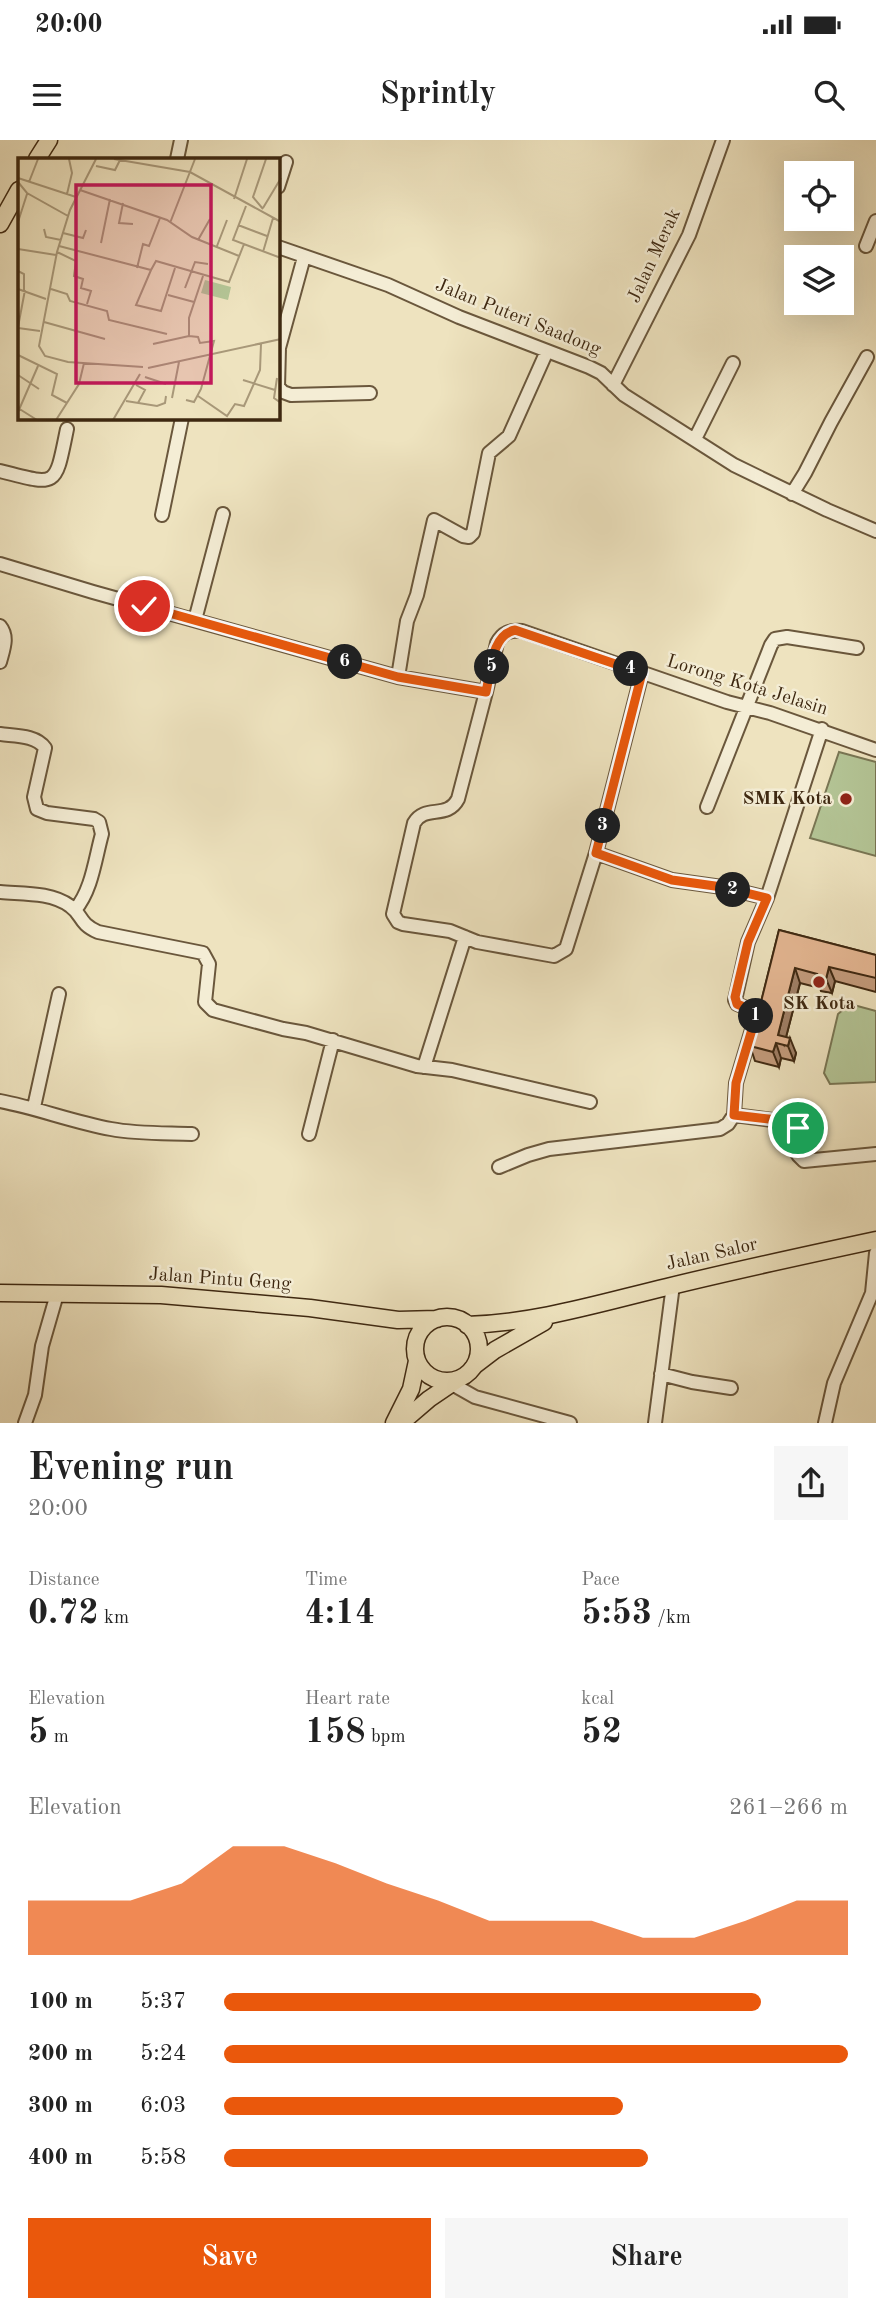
<!DOCTYPE html>
<html lang="en">
<head>
<meta charset="utf-8">
<style>
  :root { --surface:#fff; --page:#f6f6f6; --text:#222; --muted:#767676; --accent:#ea580c }
  body { margin:0; font-family:"Old Standard TT",serif; background:var(--page); color:var(--text); height:100vh; display:flex; flex-direction:column; font-size:26px; white-space:nowrap }
  * { box-sizing:border-box; margin:0 }
  p { font-size:23px; color:var(--muted) }
  .icon { flex:none; width:38px; height:38px; fill:none; stroke:currentColor; stroke-width:2; stroke-linecap:round; stroke-linejoin:round }
  .map { position:relative; height:1283px; overflow:hidden }
  .panel { display:flex; flex-direction:column; background:var(--surface); flex:1 }
  .panel>* { flex:none }
  .buttons { position:absolute; left:784px; top:21px; display:grid; gap:14px }
  .buttons a { display:grid; place-items:center; width:70px; height:70px; border-radius:0px; background:var(--surface); box-shadow:0 7px 28px #0002; font-size:35px }
  .pin { position:absolute; display:grid; place-items:center; width:60px; height:60px; color:#fff; margin:-30px; border:4px solid #fff; border-radius:50%; box-shadow:0 2px 7px #0007 }
  .km { position:absolute; width:35px; height:35px; margin:-18px; border-radius:50%; background:#222; color:#fff; font-size:19px; line-height:35px; text-align:center }
  .round { display:grid; place-items:center; flex:none; width:74px; height:74px; border-radius:0px; background:var(--page) }
  .head { display:flex; align-items:center; justify-content:space-between; height:119px; padding:0 28px }
  h1 { font-size:38px; font-weight:700; line-height:52px }
  .stats { display:grid; grid-template-columns:repeat(3,1fr); gap:10px; height:119px; padding:7px 28px }
  .stats div { display:grid; align-content:center }
  .stats b { font-size:35px; font-weight:700 }
  .stats small { font-size:19px; font-weight:400 }
  .stats p { font-size:19px }
  .chart { height:196px; padding:14px 28px }
  .chart p { display:flex; justify-content:space-between }
  .chart svg { width:100%; height:126px; margin-top:7px; fill:var(--accent); opacity:.7 }
  .action { display:flex; gap:14px; margin-top:auto; padding:14px 28px }
  .action a { flex:1; height:80px; border-radius:0px; background:var(--accent); color:#fff; font-size:28px; font-weight:700; line-height:80px; text-align:center }
  .action a+a { background:var(--page); color:var(--text) }
  ul { padding:0 28px; list-style:none; font-size:23px }
  li { display:grid; grid-template-columns:112px 84px 1fr; align-items:center; height:52px }
  li i { height:18px; border-radius:9px; background:var(--accent) }
  .status { display:flex; justify-content:space-between; align-items:center; height:49px; padding:0 35px; background:var(--surface); direction:ltr }
  .status svg { height:19px; fill:currentColor }
  header { display:flex; justify-content:space-between; align-items:center; height:91px; padding:0 28px; background:var(--surface); font-size:32px; font-weight:700 }
  .map>svg:first-child { display:block }
  .green { fill:#b4c596; stroke:#797654; stroke-width:2 }
  .lines { fill:none; stroke-linecap:round; stroke-linejoin:round }
  .minor-casing { stroke:#6a573c; stroke-width:16 }
  .major-casing { stroke:#3e2811; stroke-width:19 }
  .minor { stroke:#f4edd5; stroke-width:12 }
  .major { stroke:#eee3bf; stroke-width:16 }
  .wall { fill:#c59d7e; stroke:#3e2811; stroke-width:2 }
  .shaded-wall { fill:#a08067; stroke:#3e2811; stroke-width:2 }
  .building { fill:#e5b793; stroke:#3e2811; stroke-width:2 }
  .route-casing { stroke:#fff; stroke-width:14 }
  .route { stroke:#ea580c; stroke-width:9 }
  .poi-dot { fill:#8f2418; stroke:#f4edd5; stroke-width:2.5 }
  .labels { text-anchor:middle; dominant-baseline:central; stroke-width:5; stroke-linejoin:round; paint-order:stroke }
  .street-label { font-size:19px; fill:#3e2811; stroke:#f4edd5 }
  .poi-label { font-size:19px; font-weight:bold; fill:#3e2811; stroke:#f4edd5; text-anchor:end }
  .inset-road { fill:none; stroke:#a89879; stroke-width:2 }
  .view { fill:#c2185b; fill-opacity:0.15; stroke:#c2185b; stroke-width:3.5 }
  .inset-edge { fill:none; stroke:#3e2811; stroke-width:3.5 }
</style>
</head>
<body>
<div class="status"><b>20:00</b><svg viewBox="0 0 49 12"><path d="M0 12V9h3v3zM5 12V6h3v6zM10 12V3h3v9zM15 12V0h3v12zM26 1h20v11H26zM47 4h2v5h-2z"/></svg></div>
<header><svg class="icon" aria-label="menu" viewBox="0 0 24 24"><path d="M4 6h16M4 12h16M4 18h16"/></svg>Sprintly<svg class="icon" aria-label="search" viewBox="0 0 24 24"><circle cx="10" cy="10" r="6"/><path d="M15 15l6 6"/></svg></header>
<div class="map">
<svg width="876" height="1283" viewBox="0 0 876 1283">
  <rect width="100%" height="100%" fill="#eee3bf"/>
  <filter id="stains"><feTurbulence type="fractalNoise" baseFrequency=".00286" numOctaves="4"/><feColorMatrix values="0 0 0 0 .2 0 0 0 0 .09 0 0 0 0 .02 0 0 0 .5 -.17"/></filter>
  <radialGradient id="worn" r=".72"><stop offset=".6" stop-color="#630" stop-opacity="0"/><stop offset="1" stop-color="#630" stop-opacity=".3"/></radialGradient>
  <path class="green" d="M839,612L876,622V716L810,698Z
    M850,864L876,871V942L830,944L824,933L838,874Z"/>
  <g class="lines">
    <defs>
      <path id="minor" d="M177,19L181,0
        M278,47L286,22
        M866,106L876,81
        M278,107L388,145L459,177L589,227L601,233L624,255L734,325L827,370L876,391
        M304,117L279,208L278,247L283,252L291,255L370,253
        M613,245L689,95L723,0
        M695,299L733,223
        M0,331C58,346 55,348 67,289
        M792,354L805,333L831,282L867,217
        M162,375L182,278
        M0,424L93,452L398,537L486,552L497,503C503,492 510,490 522,491L727,562L770,573L876,610
        M195,480L223,374
        M0,486C9,497 3,510 0,522
        M398,537L407,481L417,455L434,380L463,396L469,397L473,393L489,313L509,296L547,211
        M486,552L458,659C447,680 425,664 414,683L393,774L398,782L403,784L450,791L477,802L554,816L566,809L596,713L642,533
        M0,594C15,596 36,595 45,608L34,657L37,669L47,673L94,679L99,682L102,694C95,719 92,750 75,770
        M707,667L771,505L775,499L787,497L857,508
        M596,713L672,740L722,747L767,758
        M0,752C23,754 51,752 70,766C83,775 78,783 98,792L203,813L209,824L205,862L213,870L283,889L306,893L417,926L452,930L590,962
        M424,927L465,797
        M0,961C37,968 73,982 111,989C137,994 165,993 192,994
        M34,967L59,854
        M734,975L795,983L798,988V1015L804,1021L876,1014
        M309,994L333,900
        M499,1027L528,1015L549,1009L712,990L720,989L728,984L734,975L736,943L756,876L751,870L737,864L735,860L748,802L767,758L822,589
        M661,1234L692,1242L731,1248
        M452,1244L475,1257L570,1283
        M25,1283L35,1255L42,1206L57,1154
        M655,1283L673,1145
        M825,1283L834,1243L872,1153L876,1113"/>
      <path id="major" d="M37,19L49,0
        M0,84L19,50
        M0,1153L161,1155L310,1168L398,1180L437,1179
        M415 1209a32 32 0 1 1 64 0a32 32 0 1 1-64 0Z
        M467,1185C536,1183 600,1163 667,1147C736,1130 806,1115 876,1100
        M474,1226L495,1210L544,1182
        M394,1283L411,1249L417,1221
        M401,1283L429,1259L457,1240"/>
    </defs>
    <use href="#minor" class="minor-casing"/>
    <use href="#major" class="major-casing"/>
    <use href="#minor" class="minor"/>
    <use href="#major" class="major"/>
  </g>
  <path class="wall" d="M779,790L876,815V852L835,841L832,853L821,851L820,848L800,843L786,897L796,913L794,921L781,918L779,927L755,921L750,906Z"/>
  <path class="shaded-wall" d="M829,827L835,841L832,853L826,839Z
    M795,828L800,843L784,905L778,895Z
    M790,898L796,913L794,921L788,906Z
    M776,903L781,918L779,927L773,912Z"/>
  <path class="building" d="M779,790L876,815V838L829,827L826,839L816,836L817,834L795,828L778,895L790,898L788,906L776,903L773,912L750,906Z"/>
  <g class="lines">
    <defs>
      <path id="route" d="M144,466L398,537L486,552C491,531 491,495 515,490L642,533L596,713L672,740L722,747L767,758L748,802L735,857L737,864L751,870L756,876L736,943L734,975L786,981L794,983L798,988"/>
    </defs>
    <use href="#route" class="route-casing"/>
    <use href="#route" class="route"/>
  </g>
  <g class="poi-dot">
    <circle cx="846" cy="659" r="7"/>
    <circle cx="819" cy="842" r="7"/>
  </g>
  <g class="labels">
    <g class="street-label">
      <text transform="translate(655 116) rotate(-65)">Jalan Merak</text>
      <text transform="translate(518 178) rotate(22)">Jalan Puteri Saadong</text>
      <text transform="translate(747 546) rotate(17)">Lorong Kota Jelasin</text>
      <text transform="translate(712 1115) rotate(-13)">Jalan Salor</text>
      <text transform="translate(220 1140) rotate(4)">Jalan Pintu Geng</text>
    </g>
    <g class="poi-label">
      <text x="832" y="659">SMK Kota</text>
      <text x="819" y="864" text-anchor="middle">SK Kota</text>
    </g>
  </g>
  <g transform="translate(18 18)">
    <rect width="262" height="262" fill="#eee3bf"/>
    <path d="M187,122L213,129L210,142L183,135Z" fill="#b4c596"/>
    <path class="inset-road" d="M78,1L52,52L39,94L21,188L27,198L50,204L125,209M96,1L172,14L263,64M78,8L97,12L102,2M0,20L58,39M0,24L9,35L50,58M11,24L20,1M62,32L149,62L174,79L221,98M49,36L54,15L51,1M216,41L229,1M105,45L101,65L115,66M228,48L215,82L263,100M245,50L263,20M245,51L235,39L248,1M0,64L9,36M152,65L177,1M220,67L249,78M26,71L28,79L43,82M45,75L65,80L68,72M180,82L192,61M83,85L92,41M41,88L133,112L138,103L211,124L226,86M199,88L209,62M0,91L38,97M39,94L58,103L56,118L65,121L63,130L73,133L69,146M245,94L255,60M119,110L125,86L131,88L142,60M133,112L118,147L143,153L157,110M0,113L6,116V132M167,130L177,104L190,106M0,131L28,141M33,131L49,136L52,143L89,153L91,162L149,176M150,137L176,144M26,164L87,181M0,169L7,132M0,170L22,173M171,178V160L185,118M135,186L171,178L180,179L182,185L196,183L183,231L176,244L168,242M0,197L39,216L34,237L49,245M130,210L263,181M0,217L21,231M127,219L148,226M259,220L256,240L263,245M225,222L257,232M118,227L127,232L120,245M180,238L209,258L217,246L226,248L242,212L243,186M154,240L161,204M108,243L139,248L147,245L148,238M0,250L19,262M0,254L20,208M38,262L61,226L66,205M95,262L122,216"/>
    <path class="view" d="M58,27H193V225H58Z"/>
    <rect width="262" height="262" class="inset-edge"/>
  </g>
  <rect width="100%" height="100%" filter="url(#stains)"/>
  <rect width="100%" height="100%" fill="url(#worn)"/>
</svg>
<div class="buttons">
<a><svg class="icon" aria-label="locate" viewBox="0 0 24 24"><circle cx="12" cy="12" r="6"/><path d="M12 2v4M12 18v4M2 12h4M18 12h4"/></svg></a>
<a><svg class="icon" aria-label="layers" viewBox="0 0 24 24"><path d="M12 4l9 5-9 5-9-5zM3 14l9 5 9-5"/></svg></a>
</div>
<div class="pin" style="left:798px;top:988px;background:#1e9e55"><svg class="icon" aria-label="arrive" viewBox="0 0 24 24"><path d="M6 21V4h12l-3 4 3 4H6"/></svg></div>
<div class="pin" style="left:144px;top:466px;background:#d93025"><svg class="icon" aria-label="check" viewBox="0 0 24 24"><path d="M5 12l5 5 9-10"/></svg></div>
<b class="km" style="left:756px;top:876px">1</b>
<b class="km" style="left:733px;top:750px">2</b>
<b class="km" style="left:603px;top:686px">3</b>
<b class="km" style="left:631px;top:529px">4</b>
<b class="km" style="left:492px;top:527px">5</b>
<b class="km" style="left:345px;top:522px">6</b>
</div>
<section class="panel">
<div class="head"><div><h1>Evening run</h1><p>20:00</p></div><a class="round"><svg class="icon" aria-label="share" viewBox="0 0 24 24"><path d="M12 15V3M7 8l5-5 5 5M5 13v7h14v-7"/></svg></a></div>
<div class="stats">
<div><p>Distance</p><b>0.72<small> km</small></b></div>
<div><p>Time</p><b>4:14</b></div>
<div><p>Pace</p><b>5:53<small> /km</small></b></div>
</div>
<div class="stats">
<div><p>Elevation</p><b>5<small> m</small></b></div>
<div><p>Heart rate</p><b>158<small> bpm</small></b></div>
<div><p>kcal</p><b>52</b></div>
</div>
<div class="chart"><p><span>Elevation</span>261–266 m</p>
<svg viewBox="0 0 160 44" preserveAspectRatio="none"><path d="M0 44V25L10 25L20 25L30 19L40 6L50 6L60 12L70 19L80 25L90 32L100 32L110 32L120 38L130 38L140 32L150 25L160 25V44z"/></svg>
</div>
<ul>
<li><b>100 m</b>5:37<i style="width:86%"></i></li>
<li><b>200 m</b>5:24<i style="width:100%"></i></li>
<li><b>300 m</b>6:03<i style="width:64%"></i></li>
<li><b>400 m</b>5:58<i style="width:68%"></i></li>
</ul>
<div class="action"><a>Save</a><a>Share</a></div>
</section>
</body>
</html>
